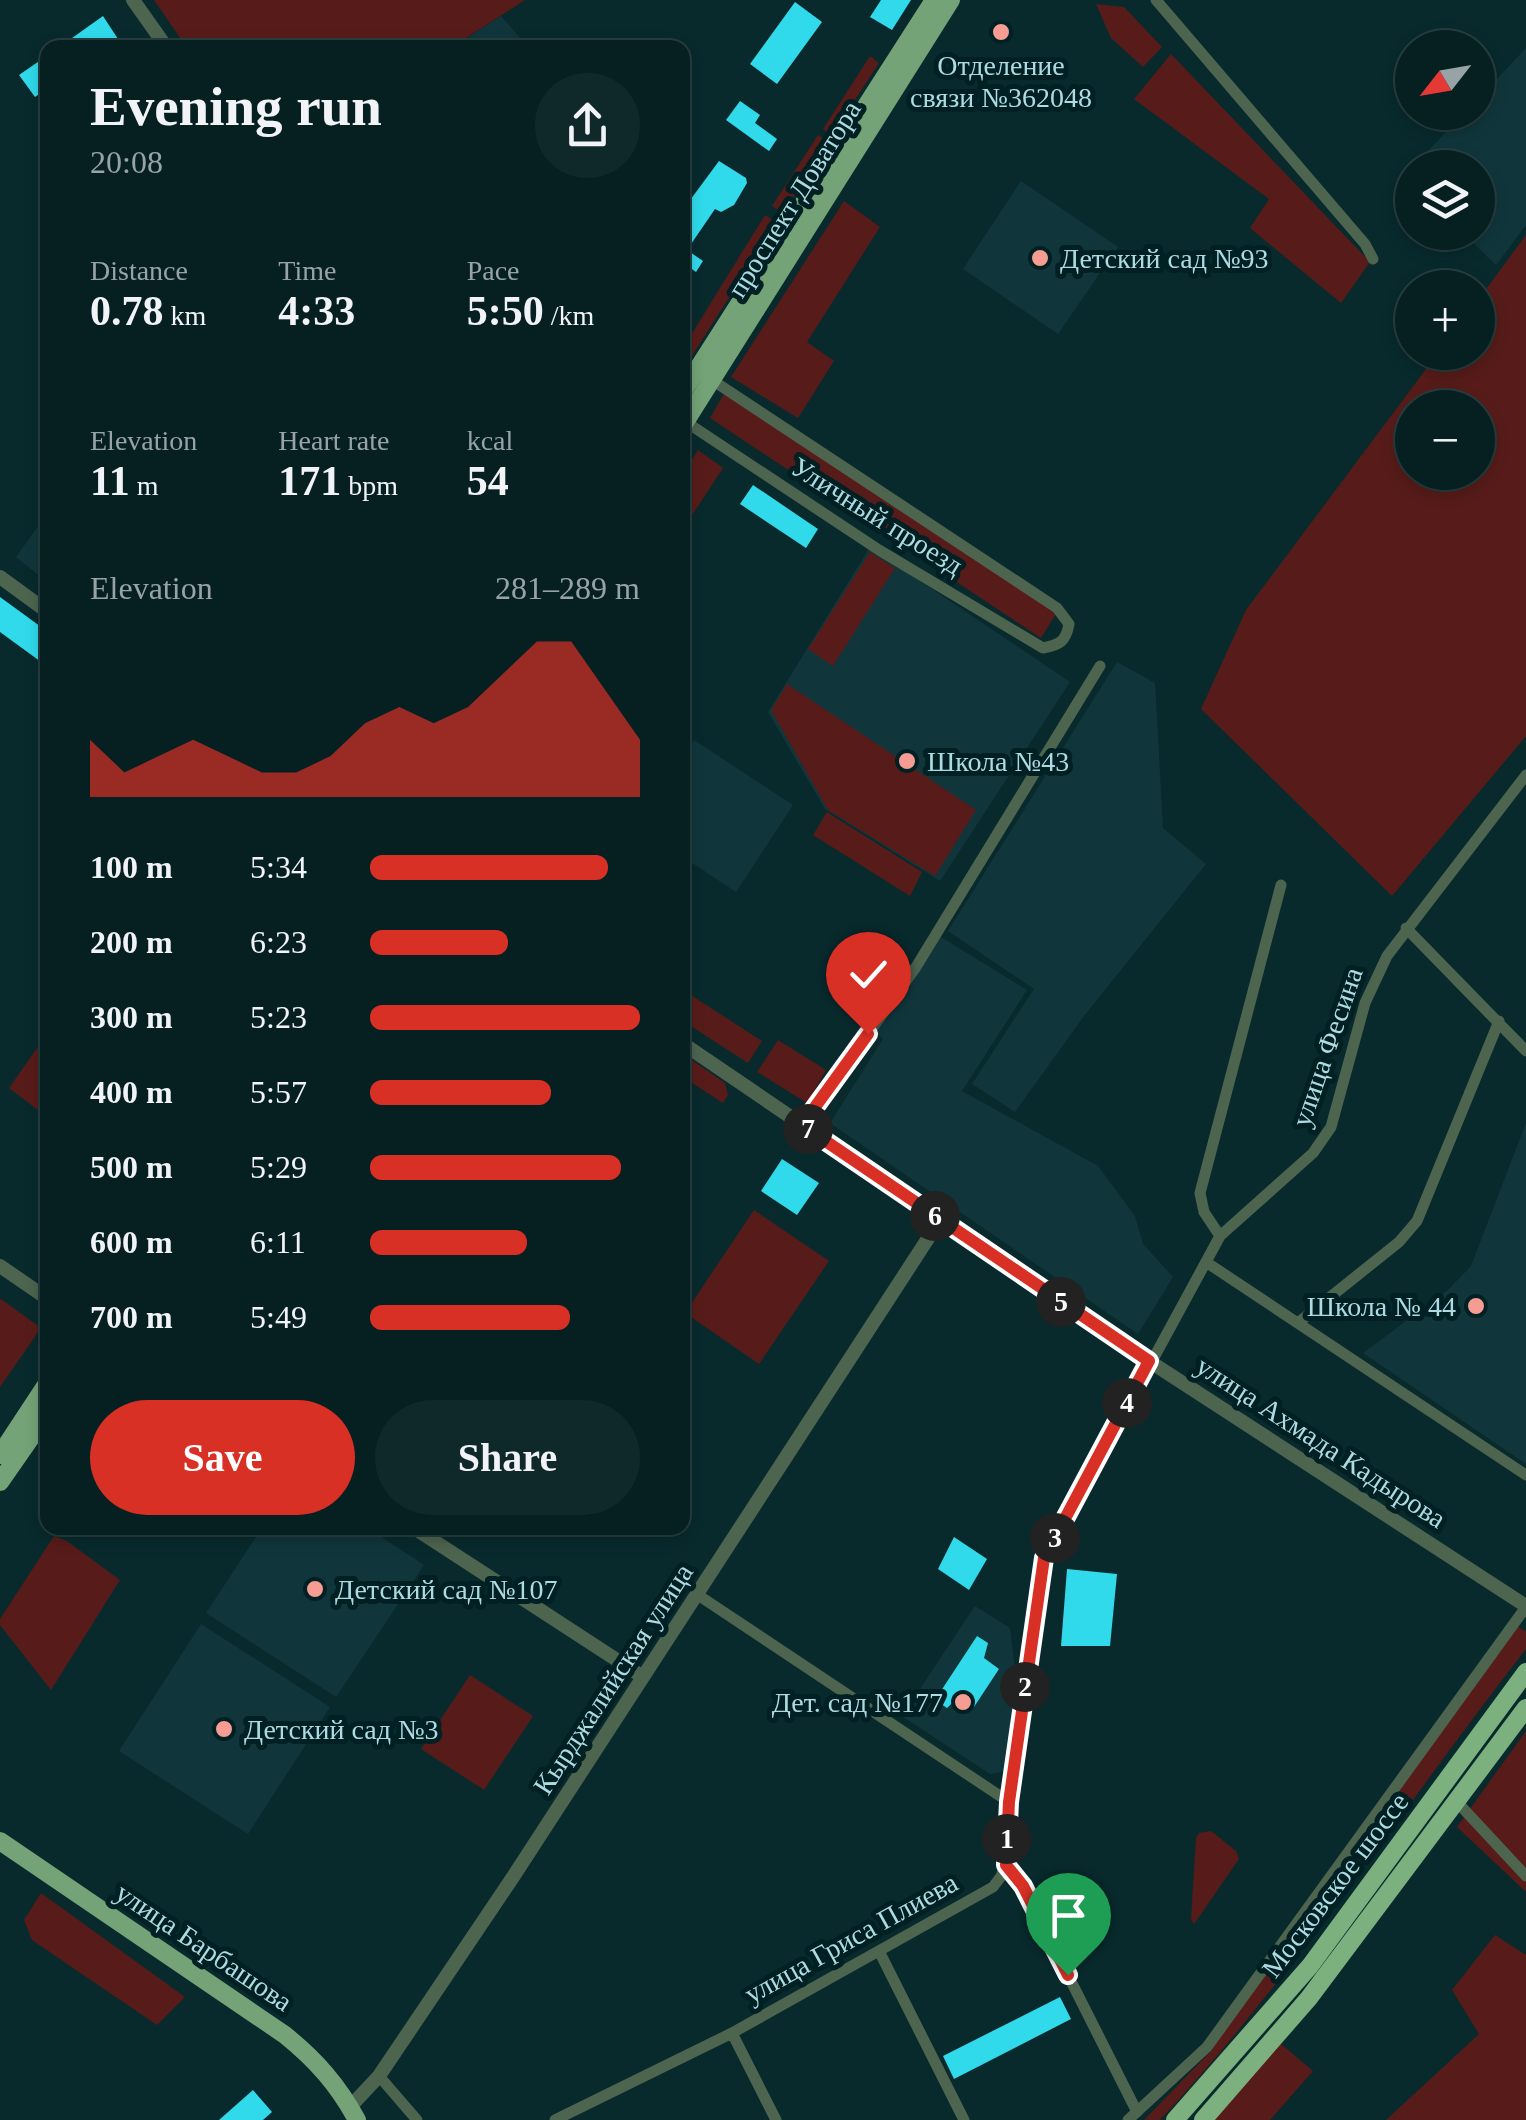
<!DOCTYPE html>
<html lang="en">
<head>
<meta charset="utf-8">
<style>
  :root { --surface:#062022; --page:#0f282a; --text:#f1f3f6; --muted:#98a3a5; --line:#273e40; --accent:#d93025 }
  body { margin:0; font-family:"Times New Roman",serif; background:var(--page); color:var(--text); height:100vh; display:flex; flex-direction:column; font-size:38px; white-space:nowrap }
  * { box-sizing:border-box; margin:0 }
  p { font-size:32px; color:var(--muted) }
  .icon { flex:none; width:55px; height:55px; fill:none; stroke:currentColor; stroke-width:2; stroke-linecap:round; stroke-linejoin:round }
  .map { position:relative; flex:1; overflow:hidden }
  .side { position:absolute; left:40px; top:40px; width:650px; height:1495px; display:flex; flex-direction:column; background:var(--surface); border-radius:20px; box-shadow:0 5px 15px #0003,0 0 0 2px var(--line) }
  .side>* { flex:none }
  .needle { width:65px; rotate:239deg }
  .fabs { position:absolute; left:1395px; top:30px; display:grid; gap:20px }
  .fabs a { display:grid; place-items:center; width:100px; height:100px; border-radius:50%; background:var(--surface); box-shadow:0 5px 15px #0003,0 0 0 2px var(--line); font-size:50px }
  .pin { position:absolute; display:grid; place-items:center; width:85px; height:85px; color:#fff; margin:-102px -42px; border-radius:50% 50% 50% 0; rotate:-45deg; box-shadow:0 0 10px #0007 }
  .pin .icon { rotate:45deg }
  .km { position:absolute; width:50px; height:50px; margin:-25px; border-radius:50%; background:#222; color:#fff; font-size:28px; line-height:50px; text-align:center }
  .round { display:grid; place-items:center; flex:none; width:105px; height:105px; border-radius:52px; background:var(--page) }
  .summary { display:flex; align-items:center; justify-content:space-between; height:170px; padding:0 50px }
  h1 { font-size:55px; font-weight:800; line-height:75px }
  .stats { display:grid; grid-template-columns:repeat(3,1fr); gap:15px; height:170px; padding:10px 50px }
  .stats div { display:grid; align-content:center }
  .stats b { font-size:42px; font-weight:800 }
  .stats small { font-size:28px; font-weight:400 }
  .stats p { font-size:28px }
  .chart { height:280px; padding:20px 50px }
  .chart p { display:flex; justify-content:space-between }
  .chart svg { width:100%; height:180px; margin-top:10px; fill:var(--accent); opacity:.7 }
  .action { display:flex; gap:20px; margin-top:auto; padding:20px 50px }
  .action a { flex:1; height:115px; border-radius:60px; background:var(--accent); color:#fff; font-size:40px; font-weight:800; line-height:115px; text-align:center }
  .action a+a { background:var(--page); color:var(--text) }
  ul { padding:0 50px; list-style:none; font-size:32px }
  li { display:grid; grid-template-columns:160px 120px 1fr; align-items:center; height:75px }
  li i { height:25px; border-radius:12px; background:var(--accent) }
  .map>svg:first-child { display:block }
  .built { fill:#10363b }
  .green { fill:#571c19; fill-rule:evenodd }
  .building { fill:#30daeb }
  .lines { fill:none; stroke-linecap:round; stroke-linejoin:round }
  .minor { stroke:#4d644e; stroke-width:11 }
  .tertiary { stroke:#4d644e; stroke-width:14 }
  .primary { stroke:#74a377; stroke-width:18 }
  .trunk { stroke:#7cb07e; stroke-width:18 }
  .route-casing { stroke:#fff; stroke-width:20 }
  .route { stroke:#d93025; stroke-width:12 }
  .poi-dot { fill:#f59c93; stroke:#002024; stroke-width:4 }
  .labels { text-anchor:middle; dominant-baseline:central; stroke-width:10; stroke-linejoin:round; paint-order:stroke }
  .poi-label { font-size:28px; fill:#addbe1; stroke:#002024; text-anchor:start }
  .street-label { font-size:28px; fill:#addbe1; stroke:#002024 }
</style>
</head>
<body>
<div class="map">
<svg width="1526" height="2120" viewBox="0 0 1526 2120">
  <rect width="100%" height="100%" fill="#082a2d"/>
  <path class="built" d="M501,16L528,47H453Z
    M1526,48V225L1496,265L1463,233L1478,232V168H1412V183L1405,175L1464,113L1478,112V99Z
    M1021,181L1118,247L1058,334L963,269Z
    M47,514V582L16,557Z
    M870,547L1070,682L940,881L825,809L768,712Z
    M1117,662L1155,683L1163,828L1206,864L1084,1016L1015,1112L972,1084L1034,989L948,931Z
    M694,740L793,805L736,892L683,857V757Z
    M936,934L1027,990L962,1091L1098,1166L1135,1216L1143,1244L1173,1277L1138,1334L830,1123L883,1039L876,1032Z
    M1526,1123V1464L1363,1353L1448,1290L1471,1266Z
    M262,1528H368L424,1565L336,1697L206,1613Z
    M975,1606L1010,1628L1017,1688L1006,1771L990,1774L902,1716Z
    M201,1624L330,1707L248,1834L119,1751Z"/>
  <path class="green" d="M154,0H525L452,47L187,48Z
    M1096,4L1124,7L1162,47L1143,67L1111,38Z
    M1171,54L1370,262L1341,303L1250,228L1269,199L1134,99Z
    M870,56L879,63L832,135L823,129Z
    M818,135L829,142L783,214L772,206Z
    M844,201L880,227L807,342L834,361L798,418L731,377Z
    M765,215L777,222L683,370V348Z
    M1526,235V736L1392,896L1201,709L1246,610L1438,353L1478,352V300ZM1412,408H1478V472H1412Z
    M725,392L1057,612L1041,638L710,418Z
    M698,450L723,468L683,529V474Z
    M870,552L895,568L833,666L808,649Z
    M787,684L976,810L935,876L828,810L771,710Z
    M827,812L922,872L910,896L813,835Z
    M683,990L762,1041L748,1063L683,1021Z
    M47,1034V1117L9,1088Z
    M778,1040L826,1070L807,1103L757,1072Z
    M683,1054L725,1083L728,1095L723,1103L683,1077Z
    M754,1210L829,1261L759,1364L685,1313Z
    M1,1299L41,1328L0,1387V1300Z
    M54,1536L67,1541L120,1580L51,1690L0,1625V1619Z
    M1516,1625L1526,1632V1649C1403,1806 1296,1974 1160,2120H1144L1213,2049L1211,2044Z
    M470,1675L533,1716L484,1790L421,1749Z
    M1526,1731V1892L1457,1827Z
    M1211,1831L1236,1851L1239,1859L1194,1924L1191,1919L1196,1838L1199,1833Z
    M41,1893L185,1997L157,2025L32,1940L24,1920Z
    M1495,1935L1526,1955V2120H1386L1479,2034L1452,1990Z
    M1281,2044L1313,2071L1270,2120H1210Z"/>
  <path class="building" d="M881,0H911L892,30L870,17Z
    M795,2L822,22L777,84L750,64Z
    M103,16L118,39L105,48H58Z
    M48,55V88L35,97L19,75Z
    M740,101L760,115L755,123L777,139L769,151L726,120Z
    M719,161L746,178L747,183L734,205L721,212L715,209L687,250L703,261L696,272L682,262V211Z
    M753,485L818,529L806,548L740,504Z
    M0,597L48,632V667L0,632Z
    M782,1159L819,1183L797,1215L761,1191Z
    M954,1537L987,1559L969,1590L938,1569Z
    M1067,1569L1117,1574L1110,1646H1061Z
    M977,1636L988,1643L984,1658L999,1669L974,1707L958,1697L947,1708L935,1700Z
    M1060,1997L1071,2019L954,2079L943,2056Z
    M253,2090L272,2112L263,2120H219Z"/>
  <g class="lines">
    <path class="minor" d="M1156,0L1365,244L1373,259
      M686,422L879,550L1043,648C1060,645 1066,641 1069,624L1057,608L712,380
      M1406,928L1526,1051
      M803,1125L916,967L1100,666
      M1220,1236L1204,1212L1200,1193L1281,885
      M1206,1262L1526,1475
      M1299,1322L1399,1242L1417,1221L1499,1021
      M698,1595L1009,1802
      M1458,1803L1526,1876
      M1005,1865L1023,1886L1137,2112
      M879,1951L964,2120
      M732,2033L776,2120
      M379,2076L417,2120
      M555,2120L732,2033L993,1887L1002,1875L1045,1558L1220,1236L1313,1153L1331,1127L1365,1003L1387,956L1526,775
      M1128,2120L1207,2047L1526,1607"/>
    <path class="tertiary" d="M133,0L167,48
      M0,577L48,612
      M682,1043L1149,1361L1526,1606
      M0,1266L48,1299
      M414,1528L643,1677
      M350,2107L379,2076L513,1877L940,1220"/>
    <path class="primary" d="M682,393L934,0
      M682,427L951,0
      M0,1455L48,1382
      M0,1482L48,1413
      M0,1841L285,2035C316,2060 338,2085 357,2120"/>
    <path class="trunk" d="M1175,2120L1310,1966L1526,1672
      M1203,2120L1309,1998L1526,1708"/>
  </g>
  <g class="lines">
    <defs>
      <path id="route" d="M868,1034L802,1125L1149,1361L1044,1558L1009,1802L1006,1865L1023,1886L1068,1975"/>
    </defs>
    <use href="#route" class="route-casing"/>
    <use href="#route" class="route"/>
  </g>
  <g class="poi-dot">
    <circle cx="1001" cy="32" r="10"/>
    <circle cx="1040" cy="258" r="10"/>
    <circle cx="907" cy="761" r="10"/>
    <circle cx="1476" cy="1306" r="10"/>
    <circle cx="315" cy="1589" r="10"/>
    <circle cx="963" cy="1702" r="10"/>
    <circle cx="224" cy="1729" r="10"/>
  </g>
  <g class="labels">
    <g class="poi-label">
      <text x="1001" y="65" text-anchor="middle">Отделение<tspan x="1001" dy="32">связи №362048</tspan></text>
      <text x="1060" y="258">Детский сад №93</text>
      <text x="927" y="761">Школа №43</text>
      <text x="1456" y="1306" text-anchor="end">Школа № 44</text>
      <text x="335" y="1589">Детский сад №107</text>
      <text x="943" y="1702" text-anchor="end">Дет. сад №177</text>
      <text x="244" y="1729">Детский сад №3</text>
    </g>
    <g class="street-label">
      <text transform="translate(794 199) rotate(-58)">проспект Доватора</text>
      <text transform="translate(877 516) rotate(32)">Уличный проезд</text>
      <text transform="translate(1327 1047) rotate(-71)">улица Фесина</text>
      <text transform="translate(1321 1442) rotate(33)">улица Ахмада Кадырова</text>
      <text transform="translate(613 1679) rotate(-57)">Кырджалийская улица</text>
      <text transform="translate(1335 1885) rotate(-53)">Московское шоссе</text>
      <text transform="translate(851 1938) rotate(-29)">улица Гриса Плиева</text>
      <text transform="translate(204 1947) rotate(34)">улица Барбашова</text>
    </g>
  </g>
</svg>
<div class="fabs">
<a><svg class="needle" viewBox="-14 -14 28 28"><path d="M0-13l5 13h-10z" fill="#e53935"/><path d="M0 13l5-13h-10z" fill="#98a3a5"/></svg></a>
<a><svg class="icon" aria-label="layers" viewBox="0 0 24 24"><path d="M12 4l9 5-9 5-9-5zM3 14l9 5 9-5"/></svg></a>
<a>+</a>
<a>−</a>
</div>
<div class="pin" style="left:1068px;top:1975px;background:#1e9e55"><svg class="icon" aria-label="arrive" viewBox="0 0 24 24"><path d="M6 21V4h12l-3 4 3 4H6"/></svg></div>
<div class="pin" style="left:868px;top:1034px;background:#d93025"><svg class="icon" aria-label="check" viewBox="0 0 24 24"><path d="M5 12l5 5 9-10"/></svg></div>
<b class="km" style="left:1007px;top:1839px">1</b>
<b class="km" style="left:1025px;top:1687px">2</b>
<b class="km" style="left:1055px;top:1538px">3</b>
<b class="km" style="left:1127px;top:1403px">4</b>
<b class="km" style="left:1061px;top:1302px">5</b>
<b class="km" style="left:935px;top:1216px">6</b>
<b class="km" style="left:808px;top:1129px">7</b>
<section class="side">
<div class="summary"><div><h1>Evening run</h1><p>20:08</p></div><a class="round"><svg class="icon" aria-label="share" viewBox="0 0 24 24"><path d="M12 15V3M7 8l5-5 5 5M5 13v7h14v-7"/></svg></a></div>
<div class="stats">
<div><p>Distance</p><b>0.78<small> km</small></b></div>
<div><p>Time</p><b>4:33</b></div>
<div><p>Pace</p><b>5:50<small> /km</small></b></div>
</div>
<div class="stats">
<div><p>Elevation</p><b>11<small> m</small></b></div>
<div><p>Heart rate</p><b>171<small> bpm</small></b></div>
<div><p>kcal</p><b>54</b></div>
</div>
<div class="chart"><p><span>Elevation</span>281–289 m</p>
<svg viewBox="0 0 160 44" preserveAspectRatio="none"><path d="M0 44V30L10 38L20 34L30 30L40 34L50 38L60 38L70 34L80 26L90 22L100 26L110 22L120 14L130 6L140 6L150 18L160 30V44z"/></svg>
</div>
<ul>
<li><b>100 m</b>5:34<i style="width:88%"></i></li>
<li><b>200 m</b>6:23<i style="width:51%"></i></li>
<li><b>300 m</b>5:23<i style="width:100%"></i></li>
<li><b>400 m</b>5:57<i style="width:67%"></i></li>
<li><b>500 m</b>5:29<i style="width:93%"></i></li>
<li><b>600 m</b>6:11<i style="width:58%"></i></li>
<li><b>700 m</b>5:49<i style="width:74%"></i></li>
</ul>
<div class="action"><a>Save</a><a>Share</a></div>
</section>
</div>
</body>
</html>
